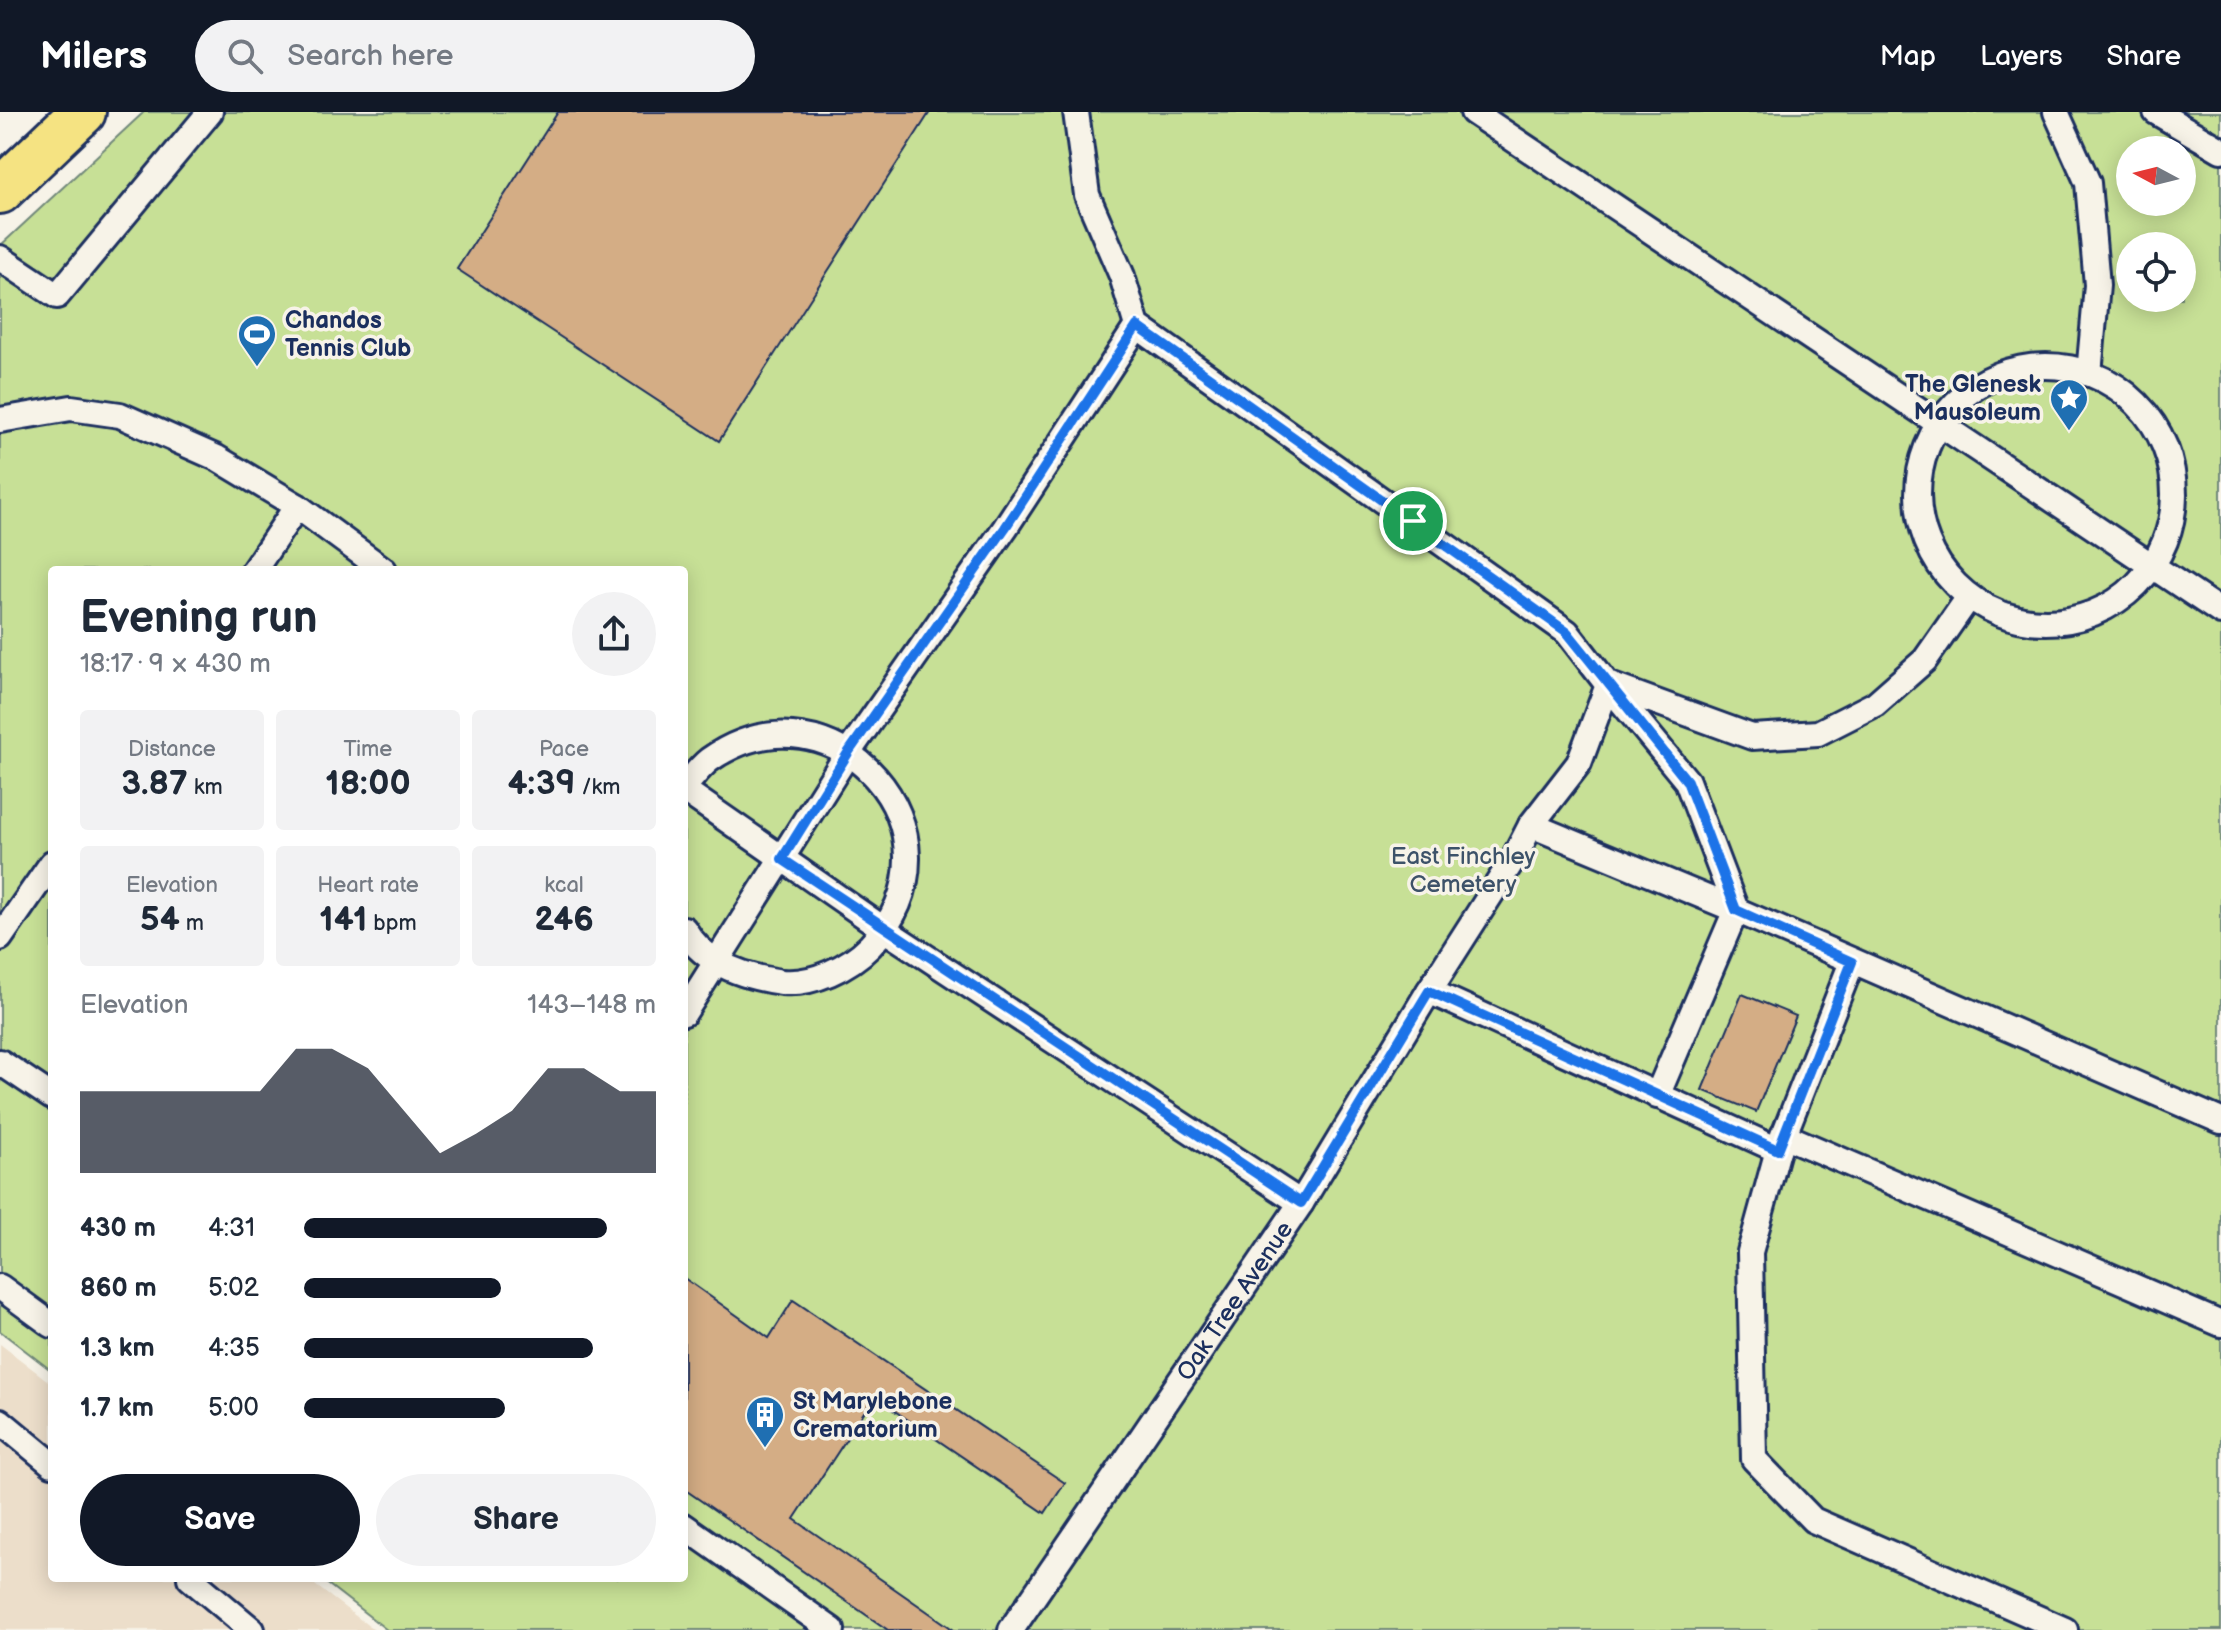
<!DOCTYPE html>
<html lang="en">
<head>
<meta charset="utf-8">
<style>
  :root { --surface:#fff; --page:#f2f2f3; --text:#1f2937; --muted:#747a83; --accent:#111827 }
  body { margin:0; font-family:"Balsamiq Sans",sans-serif; background:var(--page); color:var(--text); height:100vh; display:flex; flex-direction:column; font-size:30px; white-space:nowrap }
  * { box-sizing:border-box; margin:0 }
  p { font-size:26px; color:var(--muted) }
  .icon { flex:none; width:44px; height:44px; fill:none; stroke:currentColor; stroke-width:2; stroke-linecap:round; stroke-linejoin:round }
  .map { position:relative; flex:1; overflow:hidden }
  .details { position:absolute; left:48px; top:454px; width:640px; height:1016px; display:flex; flex-direction:column; background:var(--surface); border-radius:8px; box-shadow:0 4px 20px #0003 }
  .details>* { flex:none }
  .needle { width:52px; rotate:277deg }
  .tools { position:absolute; left:2116px; top:24px; display:grid; gap:16px }
  .tools a { display:grid; place-items:center; width:80px; height:80px; border-radius:50%; background:var(--surface); box-shadow:0 4px 20px #0003; font-size:40px }
  .pin { position:absolute; display:grid; place-items:center; width:68px; height:68px; color:#fff; margin:-34px; border:4px solid #fff; border-radius:50%; box-shadow:0 2px 8px #0007 }
  .round { display:grid; place-items:center; flex:none; width:84px; height:84px; border-radius:42px; background:var(--page) }
  .head { display:flex; align-items:center; justify-content:space-between; height:136px; padding:0 32px }
  h1 { font-size:44px; font-weight:700; line-height:60px }
  .stats { display:grid; grid-template-columns:repeat(3,1fr); gap:12px; height:136px; padding:8px 32px }
  .stats div { display:grid; align-content:center; border-radius:8px; background:var(--page); text-align:center }
  .stats b { font-size:34px; font-weight:700 }
  .stats small { font-size:22px; font-weight:400 }
  .stats p { font-size:22px }
  .chart { height:224px; padding:16px 32px }
  .chart p { display:flex; justify-content:space-between }
  .chart svg { width:100%; height:144px; margin-top:8px; fill:var(--accent); opacity:.7 }
  .cta { display:flex; gap:16px; margin-top:auto; padding:16px 32px }
  .cta a { flex:1; height:92px; border-radius:48px; background:var(--accent); color:#fff; font-size:32px; font-weight:700; line-height:92px; text-align:center }
  .cta a+a { background:var(--page); color:var(--text) }
  ul { padding:0 32px; list-style:none; font-size:26px }
  li { display:grid; grid-template-columns:128px 96px 1fr; align-items:center; height:60px }
  li i { height:20px; border-radius:10px; background:var(--accent) }
  header { display:flex; align-items:center; gap:48px; box-sizing:border-box; height:112px; padding:0 40px; background:var(--accent); color:#fff }
  header strong { font-size:38px }
  nav { display:flex; gap:44px; margin-inline-start:auto; font-size:28px }
  .search { width:560px; height:72px; background:var(--page); display:flex; align-items:center; gap:20px; box-sizing:border-box; padding:0 28px; border-radius:44px; color:var(--muted); font-size:30px }
  .map>svg:first-child { display:block }
  .built { fill:#ecdeca }
  .green { fill:#c7e096; stroke:#71887a; stroke-width:2; fill-rule:evenodd }
  .building { fill:#d4ad85; stroke:#1b2f5e; stroke-width:2 }
  .lines { fill:none; stroke-linecap:round; stroke-linejoin:round }
  .lane-casing { stroke:#1b2f5e; stroke-width:30 }
  .primary-casing { stroke:#1b2f5e; stroke-width:50 }
  .lane { stroke:#f7f3e8; stroke-width:24 }
  .primary { stroke:#f5e382; stroke-width:44 }
  .route-casing { stroke:#fff; stroke-width:16 }
  .route { stroke:#1a73e8; stroke-width:10 }
  .labels { text-anchor:middle; dominant-baseline:central; stroke-width:7; stroke-linejoin:round; paint-order:stroke }
  .poi-label { font-size:24px; font-weight:bold; fill:#1b2f5e; stroke:#f7f3e8; text-anchor:start }
  .park-label { font-size:24px; fill:#3d5269; stroke:#f7f3e8 }
  .street-label { font-size:24px; fill:#1b2f5e; stroke:#f7f3e8 }
</style>
</head>
<body>
<header>
<strong>Milers</strong>
<div class="search"><svg class="icon" aria-label="search" viewBox="0 0 24 24"><circle cx="10" cy="10" r="6"/><path d="M15 15l6 6"/></svg>Search here</div>
<nav><a>Map</a><a>Layers</a><a>Share</a></nav>
</header>
<div class="map">
<svg width="2221" height="1518" viewBox="0 0 2221 1518">
  <rect width="100%" height="100%" fill="#f7f3e8"/>
  <filter id="ink" filterUnits="userSpaceOnUse"><feTurbulence type="fractalNoise" baseFrequency=".0125" numOctaves="2"/><feDisplacementMap in="SourceGraphic" scale="16" xChannelSelector="R" yChannelSelector="G"/><feConvolveMatrix kernelMatrix="1 2 1 2 8 2 1 2 1" color-interpolation-filters="sRGB"/></filter>
  <g filter="url(#ink)">
    <path class="built" d="M0,1232L52,1272V1466H306L374,1518H0Z"/>
    <path class="green" d="M144,0H2221V1518H387L320,1466H684V458H52V1259L0,1219V134ZM2130,38H2182V90H2130ZM2130,134H2182V186H2130Z"/>
    <path class="building" d="M558,0H930L719,329L457,157Z
      M1742,882L1796,904L1756,1000L1702,978Z
      M684,1166L769,1226L793,1188L1065,1371L1045,1401L874,1285L794,1407L954,1518H888L684,1377Z"/>
    <g class="lines">
      <defs>
        <g id="lane">
          <path d="M1473,0L2221,500"/>
          <path d="M2056,0L2088,71L2097,173L2089,262"/>
          <path d="M2156,0L2221,38"/>
          <path d="M0,146L57,184L210,0"/>
          <circle cx="2046" cy="382" r="128"/>
          <path d="M0,308L71,296L120,303L217,346L297,394L384,458"/>
          <path d="M254,458L297,394"/>
          <path d="M1608,573L1687,669L1736,798L1657,984"/>
          <path d="M1610,573L1752,625L1818,621L1875,592L1925,548L1969,485"/>
          <path d="M684,675C692,666 700,655 709,648C833,560 976,721 870,834C849,855 813,873 782,870C745,865 704,852 684,817"/>
          <path d="M684,678L885,818L1301,1091"/>
          <path d="M1531,713L1736,798L2221,1009"/>
          <path d="M0,826L52,751"/>
          <path d="M1429,879L1778,1038L1852,850"/>
          <path d="M684,901L848,641L1005,416L1137,214"/>
          <path d="M0,950L52,985"/>
          <path d="M1783,1023L2221,1212"/>
          <path d="M1778,1038L1750,1140L1754,1347L1813,1408L2065,1518"/>
          <path d="M0,1175L52,1213"/>
          <path d="M0,1309L52,1352"/>
          <path d="M684,1414L832,1518"/>
          <path d="M190,1466L252,1518"/>
          <path id="s1" d="M1011,1518L1301,1091L1429,879L1514,746L1531,713L1579,651L1608,573L1567,520L1137,214L1122,164L1087,83L1076,0"/>
        </g>
        <path id="primary" d="M0,79L83,0"/>
      </defs>
      <use href="#lane" class="lane-casing"/>
      <use href="#primary" class="primary-casing"/>
      <use href="#lane" class="lane"/>
      <use href="#primary" class="primary"/>
    </g>
  </g>
  <g class="lines" filter="url(#ink)">
    <defs>
      <path id="route" d="M1137,214L1567,520L1687,669L1736,798L1852,850L1778,1038L1429,879L1301,1091L782,747L848,641L1005,416Z"/>
    </defs>
    <use href="#route" class="route-casing"/>
    <use href="#route" class="route"/>
  </g>
  <defs>
    <symbol id="stadium-pin" viewBox="-11 -11 22 30"><path d="M0 17L-7.5 6A9.5 9.5 0 1 1 7.5 6Z" fill="#1f6fb2" stroke="#f7f3e8"/><path d="M0-5a6.5 5 0 1 0 0 10a6.5 5 0 1 0 0-10ZM-3.5-1.8h7v3.6h-7Z" fill="#fff"/></symbol>
    <symbol id="sight-pin" viewBox="-11 -11 22 30"><path d="M0 17L-7.5 6A9.5 9.5 0 1 1 7.5 6Z" fill="#1f6fb2" stroke="#f7f3e8"/><path d="M0-6L1.8-2.2L6-1.7L2.9 1.2L3.7 5.4L0 3.3L-3.7 5.4L-2.9 1.2L-6-1.7L-1.8-2.2Z" fill="#fff"/></symbol>
    <symbol id="building-pin" viewBox="-11 -11 22 30"><path d="M0 17L-7.5 6A9.5 9.5 0 1 1 7.5 6Z" fill="#1f6fb2" stroke="#f7f3e8"/><path d="M-4-6H4V6H1V3H-1V6H-4ZM-2.5-4.3h1.7v1.8h-1.7ZM.8-4.3h1.7v1.8H.8ZM-2.5-1h1.7V.8h-1.7ZM.8-1h1.7V.8H.8Z" fill="#fff"/></symbol>
  </defs>
  <g fill-rule="evenodd">
    <use href="#stadium-pin" x="235" y="200" width="44" height="60"/>
    <use href="#sight-pin" x="2047" y="264" width="44" height="60"/>
    <use href="#building-pin" x="743" y="1281" width="44" height="60"/>
  </g>
  <g class="labels">
    <g class="poi-label">
      <text x="285" y="208">Chandos<tspan x="285" dy="28">Tennis Club</tspan></text>
      <text x="2041" y="272" text-anchor="end">The Glenesk<tspan x="2041" dy="28">Mausoleum</tspan></text>
      <text x="793" y="1289">St Marylebone<tspan x="793" dy="28">Crematorium</tspan></text>
    </g>
    <g class="park-label">
      <text x="1463" y="744">East Finchley<tspan x="1463" dy="28">Cemetery</tspan></text>
    </g>
    <g class="street-label">
      <text stroke="none"><textPath href="#s1" startOffset="398">Oak Tree Avenue</textPath></text>
    </g>
  </g>
</svg>
<div class="tools">
<a><svg class="needle" viewBox="-14 -14 28 28"><path d="M0-13l5 13h-10z" fill="#e53935"/><path d="M0 13l5-13h-10z" fill="#747a83"/></svg></a>
<a><svg class="icon" aria-label="locate" viewBox="0 0 24 24"><circle cx="12" cy="12" r="6"/><path d="M12 2v4M12 18v4M2 12h4M18 12h4"/></svg></a>
</div>
<div class="pin" style="left:1413px;top:409px;background:#1e9e55"><svg class="icon" aria-label="arrive" viewBox="0 0 24 24"><path d="M6 21V4h12l-3 4 3 4H6"/></svg></div>
<section class="details">
<div class="head"><div><h1>Evening run</h1><p>18:17 · 9 × 430 m</p></div><a class="round"><svg class="icon" aria-label="share" viewBox="0 0 24 24"><path d="M12 15V3M7 8l5-5 5 5M5 13v7h14v-7"/></svg></a></div>
<div class="stats">
<div><p>Distance</p><b>3.87<small> km</small></b></div>
<div><p>Time</p><b>18:00</b></div>
<div><p>Pace</p><b>4:39<small> /km</small></b></div>
</div>
<div class="stats">
<div><p>Elevation</p><b>54<small> m</small></b></div>
<div><p>Heart rate</p><b>141<small> bpm</small></b></div>
<div><p>kcal</p><b>246</b></div>
</div>
<div class="chart"><p><span>Elevation</span>143–148 m</p>
<svg viewBox="0 0 160 44" preserveAspectRatio="none"><path d="M0 44V19L10 19L20 19L30 19L40 19L50 19L60 6L70 6L80 12L90 25L100 38L110 32L120 25L130 12L140 12L150 19L160 19V44z"/></svg>
</div>
<ul>
<li><b>430 m</b>4:31<i style="width:86%"></i></li>
<li><b>860 m</b>5:02<i style="width:56%"></i></li>
<li><b>1.3 km</b>4:35<i style="width:82%"></i></li>
<li><b>1.7 km</b>5:00<i style="width:57%"></i></li>
</ul>
<div class="cta"><a>Save</a><a>Share</a></div>
</section>
</div>
</body>
</html>
